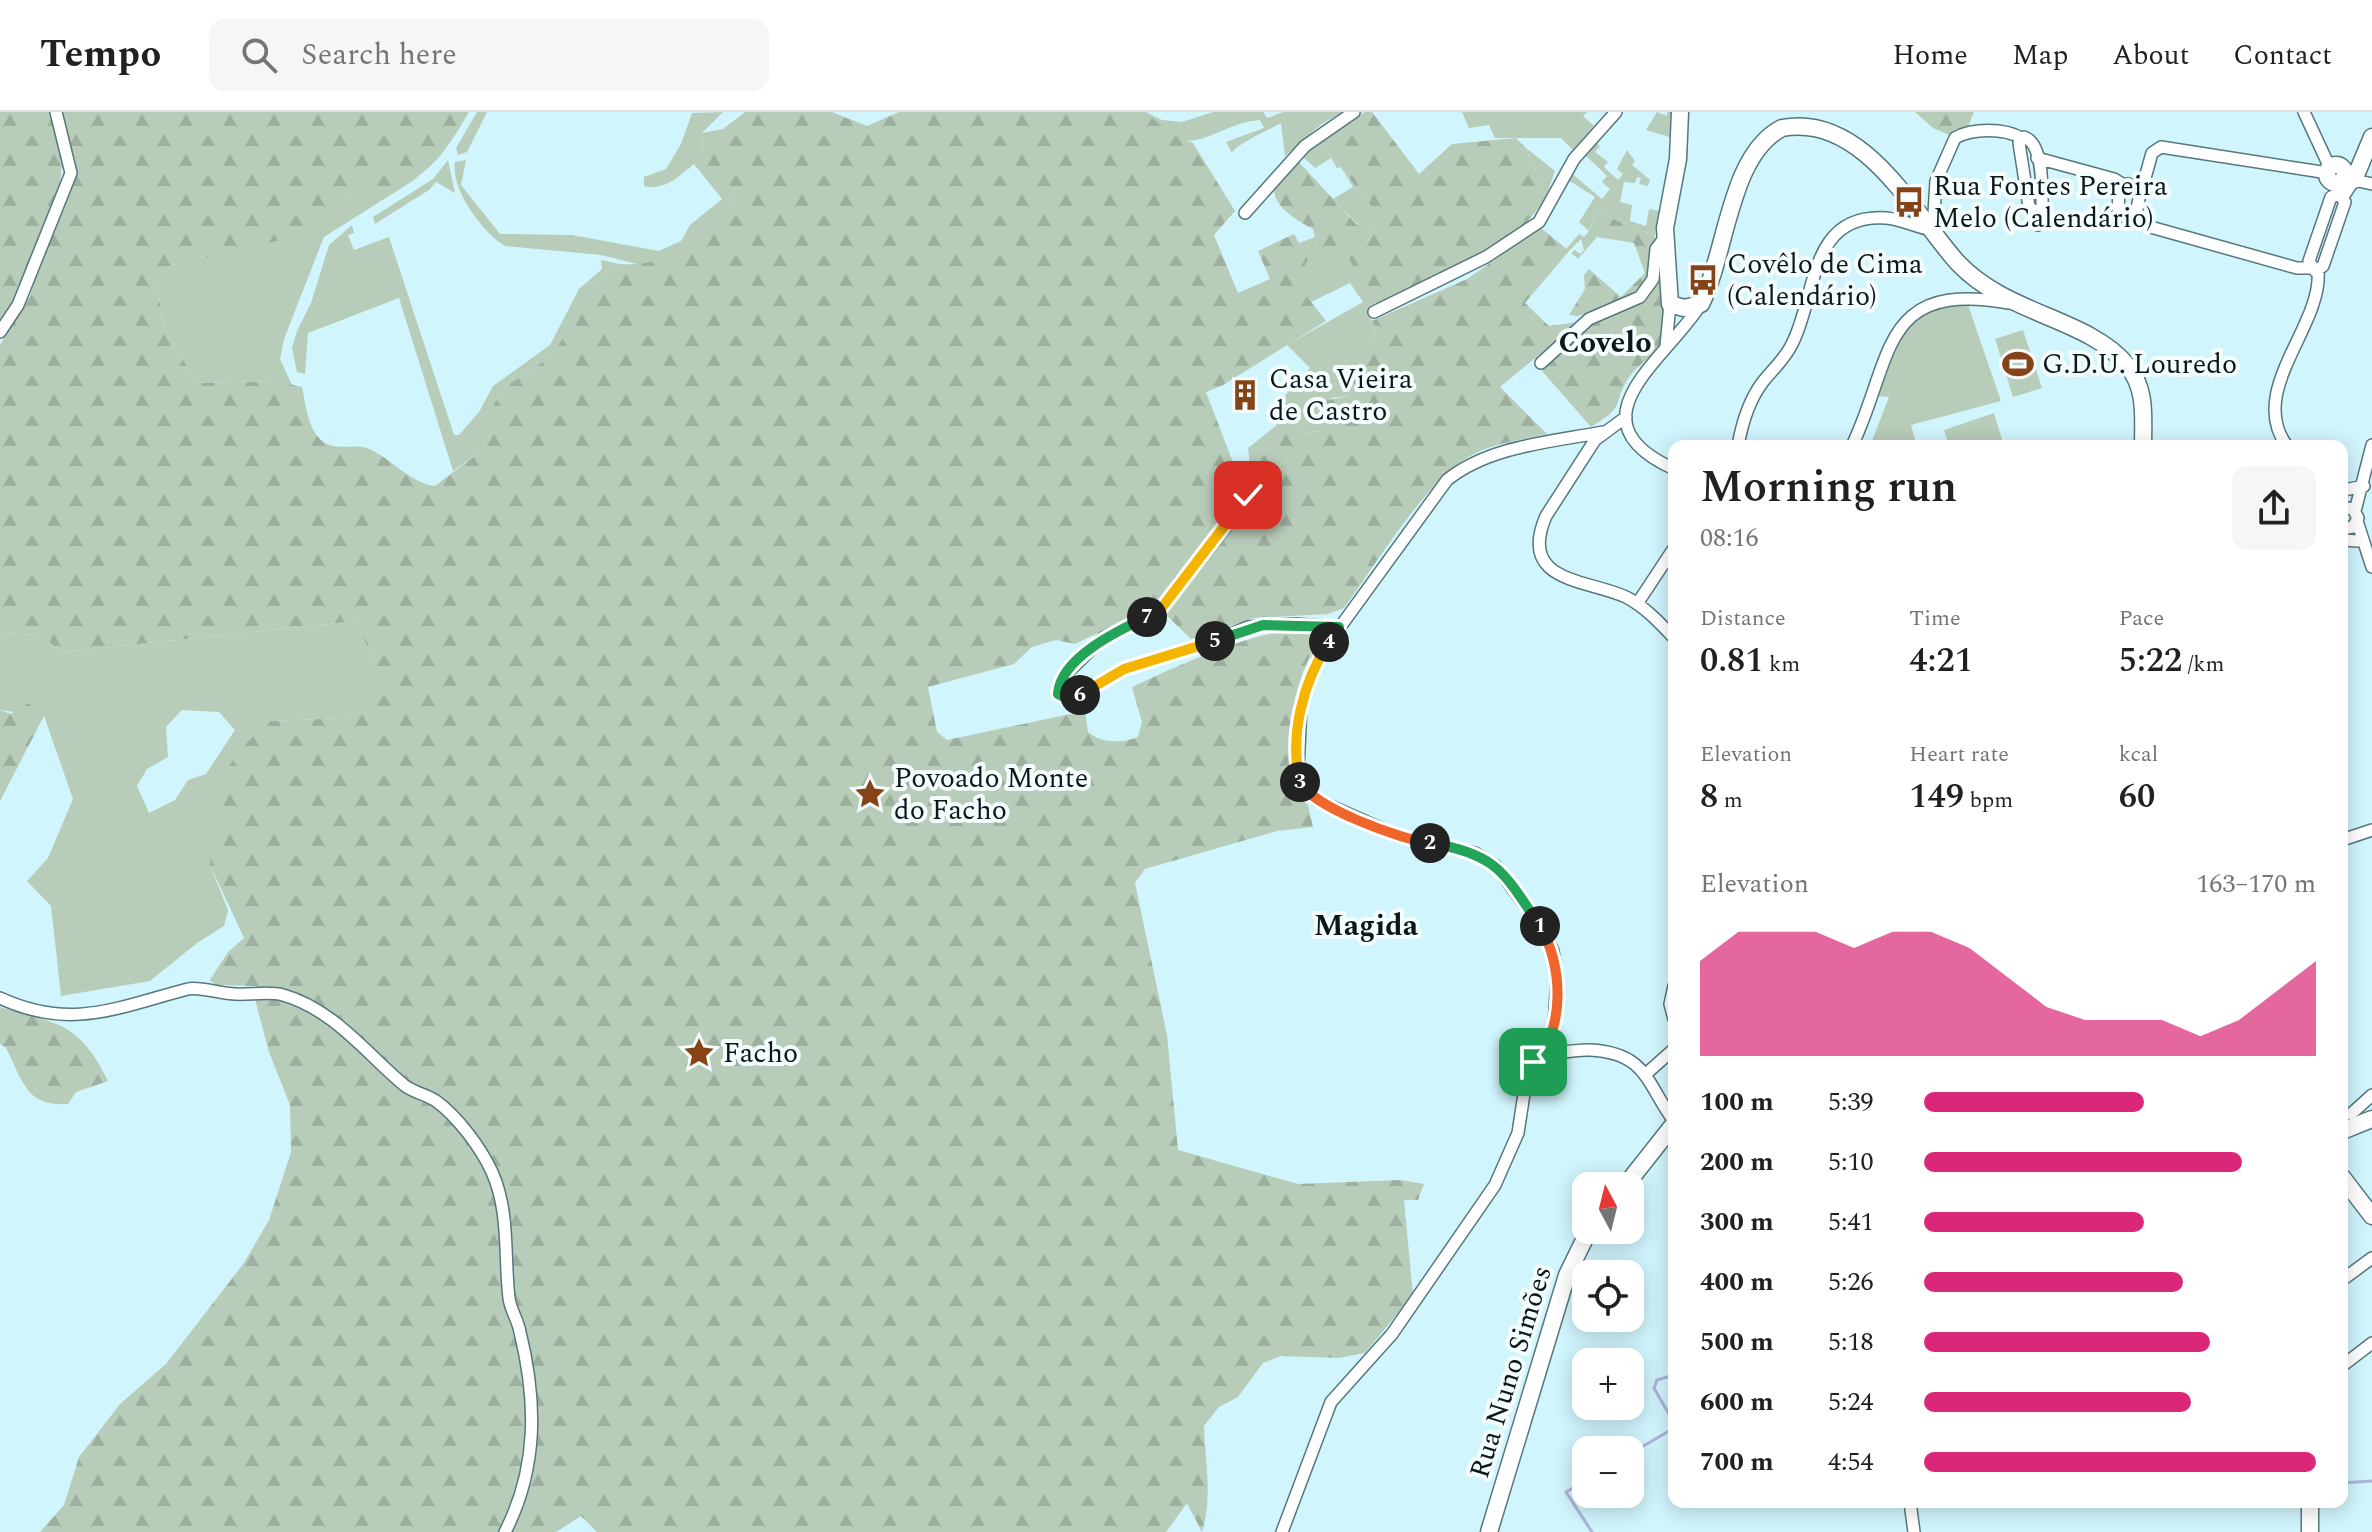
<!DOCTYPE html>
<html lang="en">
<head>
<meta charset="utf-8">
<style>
  :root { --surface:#fff; --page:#f6f6f6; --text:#202124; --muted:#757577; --line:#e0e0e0; --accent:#db2777 }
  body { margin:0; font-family:Spectral,serif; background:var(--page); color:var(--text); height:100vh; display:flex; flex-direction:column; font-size:30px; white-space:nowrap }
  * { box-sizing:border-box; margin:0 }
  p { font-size:26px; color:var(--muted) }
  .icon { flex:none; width:44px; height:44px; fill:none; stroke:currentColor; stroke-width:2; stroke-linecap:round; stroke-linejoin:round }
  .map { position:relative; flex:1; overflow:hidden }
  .panel { position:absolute; left:1668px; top:328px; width:680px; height:1068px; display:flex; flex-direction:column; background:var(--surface); border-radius:16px; box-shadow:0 4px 20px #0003 }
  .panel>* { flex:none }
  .needle { width:52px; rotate:353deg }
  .tools { position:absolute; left:1572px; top:1060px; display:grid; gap:16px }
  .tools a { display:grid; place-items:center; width:72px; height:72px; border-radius:16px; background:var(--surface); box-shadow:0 4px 20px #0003; font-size:40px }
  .pin { position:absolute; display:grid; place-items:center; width:68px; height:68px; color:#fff; margin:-34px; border-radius:16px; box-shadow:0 4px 12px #0006 }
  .km { position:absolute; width:40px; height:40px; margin:-20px; border-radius:50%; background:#222; color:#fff; font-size:22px; line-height:40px; text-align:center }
  .round { display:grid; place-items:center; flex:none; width:84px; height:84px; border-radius:16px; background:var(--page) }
  .head { display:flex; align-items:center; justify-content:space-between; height:136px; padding:0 32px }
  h1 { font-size:44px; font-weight:600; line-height:60px }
  .figures { display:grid; grid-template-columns:repeat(3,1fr); gap:12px; height:136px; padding:8px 32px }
  .figures div { display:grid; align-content:center }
  .figures b { font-size:34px; font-weight:600 }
  .figures small { font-size:22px; font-weight:400 }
  .figures p { font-size:22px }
  .chart { height:224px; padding:16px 32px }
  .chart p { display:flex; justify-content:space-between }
  .chart svg { width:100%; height:144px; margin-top:8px; fill:var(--accent); opacity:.7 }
  ul { padding:0 32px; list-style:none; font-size:26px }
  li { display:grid; grid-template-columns:128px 96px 1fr; align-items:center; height:60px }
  li i { height:20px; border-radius:10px; background:var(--accent) }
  header { display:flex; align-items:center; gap:48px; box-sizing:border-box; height:112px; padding:0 40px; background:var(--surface); border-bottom:2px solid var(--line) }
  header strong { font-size:38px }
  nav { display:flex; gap:44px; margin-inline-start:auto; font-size:28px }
  .search { width:560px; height:72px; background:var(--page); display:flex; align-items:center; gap:20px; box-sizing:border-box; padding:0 28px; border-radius:16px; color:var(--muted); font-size:30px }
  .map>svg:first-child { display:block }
  .green { fill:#b8cdb9; fill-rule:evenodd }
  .forest { fill:url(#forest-firs) }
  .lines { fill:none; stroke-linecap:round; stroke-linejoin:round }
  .stream { stroke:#adb4da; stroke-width:3 }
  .street-casing { stroke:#56777d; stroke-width:14 }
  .secondary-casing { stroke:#56777d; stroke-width:19 }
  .street { stroke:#fff; stroke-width:11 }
  .secondary { stroke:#fff; stroke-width:16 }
  .split-1-casing { stroke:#fff; stroke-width:16 }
  .split-2-casing { stroke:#fff; stroke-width:16 }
  .split-3-casing { stroke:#fff; stroke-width:16 }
  .split-4-casing { stroke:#fff; stroke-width:16 }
  .split-5-casing { stroke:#fff; stroke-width:16 }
  .split-6-casing { stroke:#fff; stroke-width:16 }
  .split-7-casing { stroke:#fff; stroke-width:16 }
  .split-8-casing { stroke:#fff; stroke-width:16 }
  .split-1 { stroke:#f0652b; stroke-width:10 }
  .split-2 { stroke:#22a559; stroke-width:10 }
  .split-3 { stroke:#f0652b; stroke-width:10 }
  .split-4 { stroke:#f5b400; stroke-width:10 }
  .split-5 { stroke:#22a559; stroke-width:10 }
  .split-6 { stroke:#f5b400; stroke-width:10 }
  .split-7 { stroke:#22a559; stroke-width:10 }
  .split-8 { stroke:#f5b400; stroke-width:10 }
  .labels { text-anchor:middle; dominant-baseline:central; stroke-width:8; stroke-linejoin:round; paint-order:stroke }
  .poi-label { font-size:28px; fill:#0a181a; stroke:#f5fcfe; text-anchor:start }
  .street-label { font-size:28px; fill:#0a181a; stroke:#f5fcfe }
  .neighbourhood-label { font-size:30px; font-weight:bold; fill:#0a181a; stroke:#f5fcfe }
</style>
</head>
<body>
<header>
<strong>Tempo</strong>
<div class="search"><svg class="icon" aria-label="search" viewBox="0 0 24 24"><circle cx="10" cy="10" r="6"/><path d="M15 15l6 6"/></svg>Search here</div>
<nav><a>Home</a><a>Map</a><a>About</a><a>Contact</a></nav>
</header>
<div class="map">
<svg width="2372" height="1420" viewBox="0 0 2372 1420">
  <defs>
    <pattern id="forest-firs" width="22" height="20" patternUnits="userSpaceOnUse" patternTransform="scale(2)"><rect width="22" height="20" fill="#b8cdb9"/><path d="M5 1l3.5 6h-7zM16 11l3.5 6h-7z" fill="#9daf9e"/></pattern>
  </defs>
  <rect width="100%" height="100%" fill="#d1f5fd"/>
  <path class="green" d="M477,0H487L467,40L458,43L456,36Z
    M723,0L702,21L703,48L734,80L733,94L686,137L666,147L641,153L601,143L505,134C483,121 450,77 455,50L466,48L461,73L500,122L572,123L659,139L681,129L690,113L722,87L694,52C679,64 665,79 644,74V65L666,57L681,32L692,1Z
    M1146,0L1162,8L1182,10L1213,0H1263L1267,6L1283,0H1343L1320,13L1285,44L1281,11C1271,17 1236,32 1232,41L1226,30L1264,16L1260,8C1210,12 1191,57 1146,0Z
    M1462,0H1587L1583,4L1594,14L1573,38L1561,26H1495L1489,13L1469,16Z
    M1657,0L1667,4V0H1676V27L1646,18Z
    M1320,29L1376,100C1377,118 1372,126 1358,137L1404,181L1371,193L1368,200L1376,216L1368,236L1346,264L1355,273L1349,284L1331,286L1322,319L1300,321L1294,301L1283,286L1310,256L1287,233L1363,190L1350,171L1311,190L1289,162L1308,147L1299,131L1315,125L1317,135L1358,113L1333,87L1353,75L1341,55L1337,56L1331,46L1315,56L1303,45Z
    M1595,30L1600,34L1595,40L1608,50L1604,55L1618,68L1623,62L1617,57L1627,38L1635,49L1632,53L1650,68L1648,74L1639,72L1641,66L1637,65L1635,71L1624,70L1620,90L1632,93L1630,109L1646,114L1649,97L1659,99L1655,124L1597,100L1589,118L1597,125L1578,147L1571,141L1575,138L1580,142L1584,138L1581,127L1569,139L1566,137L1579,122L1584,125L1589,119L1579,110L1595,85L1568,68L1571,61L1602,87L1610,77L1602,70L1607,64L1584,42Z
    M1526,36L1555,59L1546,84Z
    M448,48L455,81L436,70L429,78L375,112L373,105L433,67Z
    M419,65L324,125L284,227L280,247L292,273L276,269L196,271L164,213L156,167L170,154L234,138L341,103L347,82C371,73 395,75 419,65Z
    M352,113L354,121L348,123L354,138L389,125L454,323H459L479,300L493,274L550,233L579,177L602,157L601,148L619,152L593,173L581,201L553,243L505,275L494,292V314L481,339L453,359L399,186L308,221L305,262L297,260L292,236L297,219L311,191L329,133Z
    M1968,193L2001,289L1911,313L1917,334H1870L1889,285L1878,284C1897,231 1903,195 1968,193Z
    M2023,218L2042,276L2013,285L1995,227Z
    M1994,301L2004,334H1949L1944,318Z
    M357,509L377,560L376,595L344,606L270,609L210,753L228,798L224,814L197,831L150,869L61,884L51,794L27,769L48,746L73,687L44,604L0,598V521L38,523L63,540ZM182,598L219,600L235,618L206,662L188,668L175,688L149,701L137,674L147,657L168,645L166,615Z"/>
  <path class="forest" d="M0,0H52L62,52L60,73L8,201L0,212Z
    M61,0H469C454,26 432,63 402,72C384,78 366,75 347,82L341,103L318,119L170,154L156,167L164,213L196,271L276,269L302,275C306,292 307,315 321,328C337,341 353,330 369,337C392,347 410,371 435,374L481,339L494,314V292L505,275L553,243L593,173L619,152C678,155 691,127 733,94L734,80L703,49L702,21L723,17L745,0H832L867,14L899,0H1146L1170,22L1193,31L1235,99L1214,123L1238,181L1270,167L1258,139L1294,122L1308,147L1304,155L1290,163L1326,209L1223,273L1206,280L1234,353L1253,378L1248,336L1277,313L1265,304L1283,286L1294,301L1300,321L1322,319L1325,306L1318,290L1349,284L1355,273L1345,264L1368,236L1376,216L1372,209L1467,167L1541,116L1569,139L1525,191L1549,214L1579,210L1500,275L1547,322C1522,328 1493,331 1470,344C1426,368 1375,454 1344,496L1328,502L1254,506L1191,527L1156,493L1075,532L1056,528L1032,535L1014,552L928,575L937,620L947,628L1085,599L1088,620C1102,632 1123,631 1138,625L1142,610L1132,575C1169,558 1278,505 1315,522L1318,530C1288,579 1287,629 1297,684L1308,693L1313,715L1277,719L1145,757L1135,771L1167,923L1178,1038L1298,1072L1401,1068L1424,1072L1418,1088H1404L1413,1183L1365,1241L1339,1246L1281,1244L1263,1251L1238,1285L1219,1295L1204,1314C1205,1351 1213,1384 1202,1420L1187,1391L1166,1420H597L581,1404L556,1420H40L64,1393L79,1345L120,1292L166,1252L244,1151L269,1108L291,1040L290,993L269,940L256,891V874L216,873L210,868L228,840L244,826L210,753L220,666L245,632L270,609L344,606L375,595L377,560L357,509L63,540L38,523L0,521V233L30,184L72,43Z
    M1365,0H1372L1419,62L1452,32L1516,26L1526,36L1546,84C1520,133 1453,158 1404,181L1362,172L1346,140C1368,134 1377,123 1376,100L1320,29L1344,10Z
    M1915,0H1974L1968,15L1952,24L1933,16Z
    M1298,49L1358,114L1357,128L1335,137L1317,135L1313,117C1297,108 1273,95 1274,76Z
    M1597,100L1655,124L1650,166L1638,182L1578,204L1569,203L1585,177L1584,163L1589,157L1621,185L1645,161L1634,131L1597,125L1589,119Z
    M1661,145C1664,172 1674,213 1657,237C1649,247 1637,254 1630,264C1610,292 1630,292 1591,315L1542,259C1557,242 1572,222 1591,210C1628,186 1656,208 1661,145Z
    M28,591L44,604L0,689V598L11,602Z
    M0,895C59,912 79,910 108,969L76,980L68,992C26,995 23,969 6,936L0,932Z"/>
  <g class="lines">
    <path class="stream" d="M1674,1263L1657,1268L1654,1276L1674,1311
      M1630,1342L1674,1316
      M1586,1368L1566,1380L1592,1420
      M2342,1371L2372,1369"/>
    <defs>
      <path id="street" d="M2304,0L2330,56
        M2024,25C2044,32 2042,78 2042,96L2036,100L2029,95L2019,31Z
        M2037,46L2114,67L2124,73
        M2128,72L2137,75L2140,82L2136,101L2127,106L2118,102L2119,78Z
        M2137,75L2145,66L2152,41L2161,35L2328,61
        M2339,82L2345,90L2323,154L2315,159L2309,149L2331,85Z
        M2343,85L2354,68L2372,72
        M2036,100L2038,113
        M1245,101L1305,34L1354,0
        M2134,104L2154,116L2297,156H2311
        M1374,200L1486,145L1539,110L1574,47L1616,0
        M0,220L18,193L71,61L56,0
        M1666,234L1670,192
        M1541,251L1589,207L1640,185L1653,167L1656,137L1665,125
        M1626,305L1595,328L1546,404C1517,471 1587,467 1626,485C1644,494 1660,511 1674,526
        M1603,320C1551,330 1489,334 1447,368L1319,544L1301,593L1298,659L1304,678L1317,688L1398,724L1475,741L1496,754L1542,816L1553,839L1557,865L1554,914L1548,935C1562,944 1574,937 1590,938C1647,941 1646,971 1674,1009
        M1738,334C1742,311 1748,290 1762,271C1772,258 1785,247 1792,232C1817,184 1808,101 1886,106C1902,107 1917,116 1933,118L1936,69L1955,26C1972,16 2005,16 2021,26
        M1852,334C1894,246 1879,168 2009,191
        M2287,334C2246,279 2323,214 2318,159
        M1243,357L1249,373L1244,392L1160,498L1103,526L1067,561L1058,582L1066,586L1078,584L1124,557L1210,531L1248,515L1294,512L1339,515
        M1674,357C1567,308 1666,248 1701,192
        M2344,378L2364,374
        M2342,395L2353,397L2358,406L2353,415L2342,417
        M2355,399L2372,333
        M2357,409L2372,455
        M2342,428L2358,429
        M1637,492L1674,436
        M2342,728L2372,718
        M1674,874L1670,892L1674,907
        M0,886C72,919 118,895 188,877C199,874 221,882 235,882C250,883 269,879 283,883C333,897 366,941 404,973C414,981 426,982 436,989C458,1005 481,1036 492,1060C510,1100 504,1145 509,1186C510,1197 518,1208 520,1220C537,1289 538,1356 505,1420
        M1647,961L1674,937
        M2351,1002L2372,983
        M2342,1168L2372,1146
        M2342,1254L2372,1231
        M1910,1390L1914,1420
        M1282,1420L1331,1290L1392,1222L1495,1073L1518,1021L1527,962L1548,935"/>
      <path id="secondary" d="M1680,0L1678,47L1665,116L1670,192L1684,196L1701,192C1727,140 1729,43 1782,16C1865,0 1917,107 1958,151C2007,203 2088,206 2127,253C2147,277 2143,306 2143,334
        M2327 62a9 9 0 1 1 18 0a9 9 0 1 1-18 0Z
        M2344,65L2354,68L2372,25
        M2342,1019L2372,1007
        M2342,1065L2372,1104
        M1625,1074L1674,1012
        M1489,1420L1567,1163L1589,1118
        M2310,1420V1390"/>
    </defs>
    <use href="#street" class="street-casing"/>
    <use href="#secondary" class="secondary-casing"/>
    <use href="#street" class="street"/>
    <use href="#secondary" class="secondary"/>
  </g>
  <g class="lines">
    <defs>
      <path id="split-1" d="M1533,950C1566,918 1563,853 1540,814"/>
      <path id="split-2" d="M1430,731C1498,742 1504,761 1540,814"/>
      <path id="split-3" d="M1300,670C1312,695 1402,728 1430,731"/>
      <path id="split-4" d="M1300,670C1289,623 1303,570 1329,530"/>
      <path id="split-5" d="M1215,529L1263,513L1339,515L1329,530"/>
      <path id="split-6" d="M1080,583L1124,557L1215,529"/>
      <path id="split-7" d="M1080,583L1066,586L1058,582C1060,546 1119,518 1147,505"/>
      <path id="split-8" d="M1147,505L1160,498L1248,383"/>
    </defs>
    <use href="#split-1" class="split-1-casing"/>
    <use href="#split-2" class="split-2-casing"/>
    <use href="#split-3" class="split-3-casing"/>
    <use href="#split-4" class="split-4-casing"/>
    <use href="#split-5" class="split-5-casing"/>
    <use href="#split-6" class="split-6-casing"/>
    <use href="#split-7" class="split-7-casing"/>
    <use href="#split-8" class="split-8-casing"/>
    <use href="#split-1" class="split-1"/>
    <use href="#split-2" class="split-2"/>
    <use href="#split-3" class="split-3"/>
    <use href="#split-4" class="split-4"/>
    <use href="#split-5" class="split-5"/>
    <use href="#split-6" class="split-6"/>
    <use href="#split-7" class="split-7"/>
    <use href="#split-8" class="split-8"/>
  </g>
  <defs>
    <symbol id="bus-bare" viewBox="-9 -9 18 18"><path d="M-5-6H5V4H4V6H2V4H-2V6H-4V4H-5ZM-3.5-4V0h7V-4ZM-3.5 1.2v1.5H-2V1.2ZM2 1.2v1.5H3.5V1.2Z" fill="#864315" stroke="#f5fcfe" stroke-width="2.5" paint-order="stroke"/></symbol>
    <symbol id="stadium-bare" viewBox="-9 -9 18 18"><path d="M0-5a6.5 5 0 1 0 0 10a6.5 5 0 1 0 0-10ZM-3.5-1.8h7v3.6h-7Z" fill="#864315" stroke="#f5fcfe" stroke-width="2.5" paint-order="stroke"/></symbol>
    <symbol id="building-bare" viewBox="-9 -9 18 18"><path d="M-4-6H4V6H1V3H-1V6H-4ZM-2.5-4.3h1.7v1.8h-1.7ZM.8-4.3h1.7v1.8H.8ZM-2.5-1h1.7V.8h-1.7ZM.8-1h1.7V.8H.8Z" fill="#864315" stroke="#f5fcfe" stroke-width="2.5" paint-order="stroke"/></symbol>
    <symbol id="sight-bare" viewBox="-9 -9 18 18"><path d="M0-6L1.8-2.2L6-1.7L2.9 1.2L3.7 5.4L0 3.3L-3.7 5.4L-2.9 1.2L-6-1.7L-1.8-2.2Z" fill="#864315" stroke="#f5fcfe" stroke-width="2.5" paint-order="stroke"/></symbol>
  </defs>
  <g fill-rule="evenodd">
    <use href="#bus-bare" x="1887" y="68" width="44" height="44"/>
    <use href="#bus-bare" x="1681" y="146" width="44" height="44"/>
    <use href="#stadium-bare" x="1996" y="230" width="44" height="44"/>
    <use href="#building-bare" x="1223" y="261" width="44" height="44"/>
    <use href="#sight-bare" x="848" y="660" width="44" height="44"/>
    <use href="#sight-bare" x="677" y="919" width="44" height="44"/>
  </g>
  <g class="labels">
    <g class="poi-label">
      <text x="1933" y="74">Rua Fontes Pereira<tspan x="1933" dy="32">Melo (Calendário)</tspan></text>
      <text x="1727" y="152">Covêlo de Cima<tspan x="1727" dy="32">(Calendário)</tspan></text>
      <text x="2042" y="252">G.D.U. Louredo</text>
      <text x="1269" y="267">Casa Vieira<tspan x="1269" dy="32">de Castro</tspan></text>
      <text x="894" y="666">Povoado Monte<tspan x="894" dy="32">do Facho</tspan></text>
      <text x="723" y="941">Facho</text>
    </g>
    <g class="street-label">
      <text transform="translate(1511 1260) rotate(-73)">Rua Nuno Simões</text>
    </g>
    <g class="neighbourhood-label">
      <text x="1605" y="231">Covelo</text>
      <text x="1366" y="814">Magida</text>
    </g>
  </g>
</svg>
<div class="tools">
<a><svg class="needle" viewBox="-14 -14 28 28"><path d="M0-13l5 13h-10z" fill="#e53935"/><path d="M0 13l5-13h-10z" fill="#757577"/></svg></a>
<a><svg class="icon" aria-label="locate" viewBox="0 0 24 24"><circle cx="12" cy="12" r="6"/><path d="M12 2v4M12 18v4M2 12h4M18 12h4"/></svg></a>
<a>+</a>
<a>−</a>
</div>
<div class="pin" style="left:1533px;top:950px;background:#1e9e55"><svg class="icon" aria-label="arrive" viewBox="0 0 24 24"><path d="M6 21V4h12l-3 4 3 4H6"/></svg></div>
<div class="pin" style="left:1248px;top:383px;background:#d93025"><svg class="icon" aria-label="check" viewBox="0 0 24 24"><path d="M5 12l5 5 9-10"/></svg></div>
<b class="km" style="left:1540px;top:814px">1</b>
<b class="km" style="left:1430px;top:731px">2</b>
<b class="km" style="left:1300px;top:670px">3</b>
<b class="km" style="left:1329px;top:530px">4</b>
<b class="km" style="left:1215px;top:529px">5</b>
<b class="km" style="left:1080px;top:583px">6</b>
<b class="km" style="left:1147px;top:505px">7</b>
<section class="panel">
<div class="head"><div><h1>Morning run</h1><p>08:16</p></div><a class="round"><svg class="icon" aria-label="share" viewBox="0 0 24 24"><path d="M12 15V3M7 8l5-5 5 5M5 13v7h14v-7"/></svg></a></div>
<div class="figures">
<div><p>Distance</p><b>0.81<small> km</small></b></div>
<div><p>Time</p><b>4:21</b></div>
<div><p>Pace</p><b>5:22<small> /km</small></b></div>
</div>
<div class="figures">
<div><p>Elevation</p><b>8<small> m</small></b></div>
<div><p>Heart rate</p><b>149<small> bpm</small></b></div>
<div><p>kcal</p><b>60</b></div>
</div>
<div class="chart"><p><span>Elevation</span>163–170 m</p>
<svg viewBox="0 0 160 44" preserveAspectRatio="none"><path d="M0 44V15L10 6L20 6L30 6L40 11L50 6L60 6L70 11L80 20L90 29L100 33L110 33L120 33L130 38L140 33L150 24L160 15V44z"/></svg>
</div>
<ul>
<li><b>100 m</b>5:39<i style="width:56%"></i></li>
<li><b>200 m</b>5:10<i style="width:81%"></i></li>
<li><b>300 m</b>5:41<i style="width:56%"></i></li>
<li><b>400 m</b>5:26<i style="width:66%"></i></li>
<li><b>500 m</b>5:18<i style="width:73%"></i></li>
<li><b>600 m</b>5:24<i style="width:68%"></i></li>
<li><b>700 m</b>4:54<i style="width:100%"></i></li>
</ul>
</section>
</div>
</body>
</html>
